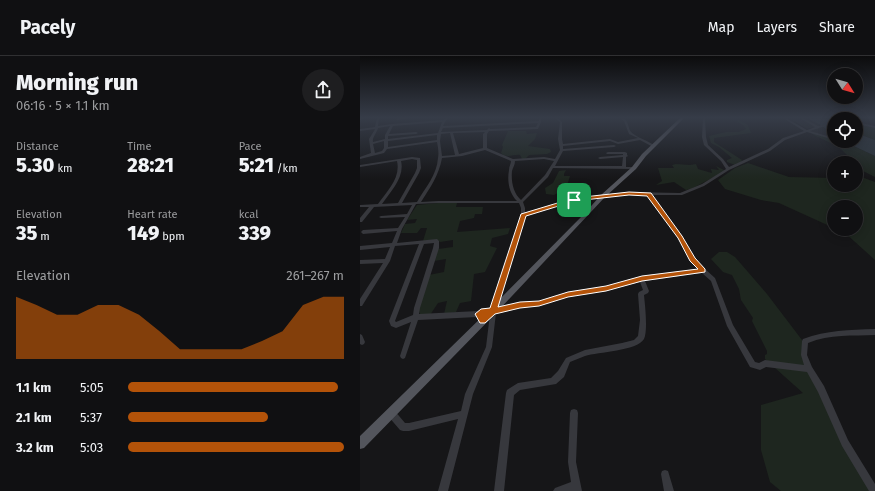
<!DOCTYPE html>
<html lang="en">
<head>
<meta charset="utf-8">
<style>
  :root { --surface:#101012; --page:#1e1e20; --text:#f1f3f6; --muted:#9c9d9f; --line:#303032; --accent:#b45309 }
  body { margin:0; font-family:"Fira Sans",sans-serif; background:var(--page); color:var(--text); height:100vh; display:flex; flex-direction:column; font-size:15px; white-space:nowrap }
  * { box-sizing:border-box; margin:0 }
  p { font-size:13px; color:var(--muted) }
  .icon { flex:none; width:22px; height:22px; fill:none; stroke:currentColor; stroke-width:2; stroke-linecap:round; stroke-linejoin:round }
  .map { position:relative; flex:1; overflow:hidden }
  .sheet { display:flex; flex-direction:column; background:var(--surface); width:360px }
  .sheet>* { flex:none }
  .needle { width:26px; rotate:127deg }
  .tools { position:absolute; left:467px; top:12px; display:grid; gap:8px }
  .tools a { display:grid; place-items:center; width:36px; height:36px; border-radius:50%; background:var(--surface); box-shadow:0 2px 10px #0003,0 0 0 1px var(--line); font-size:20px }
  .pin { position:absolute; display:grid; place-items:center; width:34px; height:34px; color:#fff; margin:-17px; border-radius:8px; box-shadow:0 2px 6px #0006 }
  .round { display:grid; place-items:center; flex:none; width:42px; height:42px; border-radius:21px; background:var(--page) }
  .head { display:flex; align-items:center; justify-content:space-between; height:68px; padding:0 16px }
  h1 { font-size:22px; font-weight:800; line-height:30px }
  .stats { display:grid; grid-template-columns:repeat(3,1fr); gap:6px; height:68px; padding:4px 16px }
  .stats div { display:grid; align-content:center }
  .stats b { font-size:20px; font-weight:800 }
  .stats small { font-size:11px; font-weight:400 }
  .stats p { font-size:11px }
  .chart { height:112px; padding:8px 16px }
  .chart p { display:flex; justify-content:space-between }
  .chart svg { width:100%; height:72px; margin-top:4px; fill:var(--accent); opacity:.7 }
  ul { padding:0 16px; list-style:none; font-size:13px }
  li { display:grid; grid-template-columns:64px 48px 1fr; align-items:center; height:30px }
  li i { height:10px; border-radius:5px; background:var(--accent) }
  header { display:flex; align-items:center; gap:24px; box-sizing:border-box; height:56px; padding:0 20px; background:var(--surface); border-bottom:1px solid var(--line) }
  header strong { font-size:19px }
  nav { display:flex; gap:22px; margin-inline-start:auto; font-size:14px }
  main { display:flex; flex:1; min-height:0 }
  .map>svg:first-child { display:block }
  .built { fill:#222225 }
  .green { fill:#1e261f }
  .water { fill:#2c353c }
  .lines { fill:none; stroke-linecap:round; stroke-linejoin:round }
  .minor { fill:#37383d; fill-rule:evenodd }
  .major { fill:#53555c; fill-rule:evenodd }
  .route { fill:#b45309; stroke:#fff; fill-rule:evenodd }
</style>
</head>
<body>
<header>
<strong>Pacely</strong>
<nav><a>Map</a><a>Layers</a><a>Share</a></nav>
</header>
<main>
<section class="sheet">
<div class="head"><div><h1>Morning run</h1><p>06:16 · 5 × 1.1 km</p></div><a class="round"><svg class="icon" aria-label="share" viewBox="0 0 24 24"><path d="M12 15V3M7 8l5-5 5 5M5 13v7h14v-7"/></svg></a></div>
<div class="stats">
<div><p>Distance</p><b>5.30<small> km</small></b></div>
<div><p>Time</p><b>28:21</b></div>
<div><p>Pace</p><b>5:21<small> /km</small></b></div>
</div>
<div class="stats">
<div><p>Elevation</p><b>35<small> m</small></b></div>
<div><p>Heart rate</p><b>149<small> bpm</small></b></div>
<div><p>kcal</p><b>339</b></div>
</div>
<div class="chart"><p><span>Elevation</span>261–267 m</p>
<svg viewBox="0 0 160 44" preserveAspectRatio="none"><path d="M0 44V6L10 11L20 17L30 17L40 11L50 11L60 17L70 27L80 38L90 38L100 38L110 38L120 33L130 27L140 11L150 6L160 6V44z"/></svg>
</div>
<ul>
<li><b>1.1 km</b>5:05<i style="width:97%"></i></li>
<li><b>2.1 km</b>5:37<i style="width:65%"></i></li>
<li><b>3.2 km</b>5:03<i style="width:100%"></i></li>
</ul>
</section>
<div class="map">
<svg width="515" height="435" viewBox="0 0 515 435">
  <rect width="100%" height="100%" fill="#161618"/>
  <path class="built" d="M429,62H447L462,70L474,79V82L449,75L459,70L447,73Z"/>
  <path class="green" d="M369,62H375L388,69L391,77L354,82V86L382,104L380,108L375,109L367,106V104L372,102L359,91L351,87L349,80L366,76H379L386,73L383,69Z
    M496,68L515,72V84L496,77Z
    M148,75H166L167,78L177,77L175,83L168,90L190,93L191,96L187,98L169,99L165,103H162L160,99C153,98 147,103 141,97L143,91L142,89Z
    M449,75L474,82V85H483L515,100V121L503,115L479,91L454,79Z
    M388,107L429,121L474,122V129H496V119L515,126V204L484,176L477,173H496V151H474V172L419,147L401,144L365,133L358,124L375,112Z
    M316,108L330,109L336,108L338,113L352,117L351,113L359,114L356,110L366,115L331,133L326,134L314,126L296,129L302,125L298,112H314L312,109Z
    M206,114L204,118V120H210L206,133L194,139L186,138L185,132L193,127L199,115Z
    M78,147H97L96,151H123L122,158H115L114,162L100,165L97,176L150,172L148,178L132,182L130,190L137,192L125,216L114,218L111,245L100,247L96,256L84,258L87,245L78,247L70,259L60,258L58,252L69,219L84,216L86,203L74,205L78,193L93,191V184L80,186L78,184L63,185L67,172H61L57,177H41L45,168L55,167L57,163L47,164L57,149Z
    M359,196H367L375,201L407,238L442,284L443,300L513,435H421L410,426L401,394V349L443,337L405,303V299L407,298V295L392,265L393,262L381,244L379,233L372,219L363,216L351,203Z"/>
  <path class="water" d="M447,62H465L474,66V79L462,70Z
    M496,77L515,84V100L483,85H496Z"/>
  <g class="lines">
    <path class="minor" d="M0,62H7L0,64Z
      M17,62H19L18,70L32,68L83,64L85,62H88L85,66L83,70L179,65V62H181V66L178,73L129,75L127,78V92L153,103L184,101L195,103L200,94L198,83L200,66L195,62H198L202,66V83L203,88L250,83L258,86L278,82L269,78L264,65L260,62C269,62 267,70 271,76C274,80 290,86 296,90L293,91L280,84L258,88L250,85L203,90V93L254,89L256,90L254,91L203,95L195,110H262L263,101L240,103L238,102L240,101L263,99V98H247L246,97L248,96H265L267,97V99L268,100L266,101V111H274L276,112L274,113L193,112L188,121L163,146L165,152V157L214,143L269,136L320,137L342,128L366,113L361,105L344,89L342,81L343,62H345L346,81L348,89L363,103L369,111L408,93L423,82L444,75L423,62H426L447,74L455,71L440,62H443L458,70L474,67V69L462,71L450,75L471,81V83L447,76L425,84L410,95L369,114L344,130L322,139H292L322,181L334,203L355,222L373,269L395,306L399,307L405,304L444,309L441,299L442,285L443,283C467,274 489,274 515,273V279C493,280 470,278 448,287L447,299L452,311L464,330L488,384L515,428V435H509L482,390L458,336L447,316L406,311L400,314L390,311L367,270L351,225L342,217L285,225L289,235L288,237L284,239C285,249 288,274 284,283C277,295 238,296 225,300C220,302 215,304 210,306L204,321L196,328L160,334L154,339L144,435H134L146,337L147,334L158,327L191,322L198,315L206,302L225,294L262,287L274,284L278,280L280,264L278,238L279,236L283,234L280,226L246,235L208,240L179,250L160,251L136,257L132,291L113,338L88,435H78L98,363L49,375H43L40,374L28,360L27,357L28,354L31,353L34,354L45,367H49L101,355L105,338L126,291L130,258H124L122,259L125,265L124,267L122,268L120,267L117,261L58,264L45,302L43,303L41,302L40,300L51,266L36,272L31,270L29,265L59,188L35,190L30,205L2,250H0V243L23,207L0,208V204L25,203L30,191L0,194V190L32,187L37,175L3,178L1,176L3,174L38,172L45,161L21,162L19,161L21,160L47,158L52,149L14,151L2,166H0V162L9,151H0V149L18,148C27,135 41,122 37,105L0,111V109L52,101L60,102L61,112L59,117L42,147L57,146C65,132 77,119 78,102C79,97 78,91 77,86L27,93L24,97L0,103V101L11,97L9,83L14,75L15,73L0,75V73L15,71ZM82,66L78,77L28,83V80L56,78L58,77L56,76L29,78L33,70ZM178,67L176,71L130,73L129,72L127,74L81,76L83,72ZM30,70L25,79V83L13,86C12,81 17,77 18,72ZM125,76L123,78V92L99,98L93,77ZM90,77L95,99L82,100L80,85L81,78ZM77,79V84L28,91V85ZM24,85V92L22,95L15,97L13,88ZM125,94L151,105C151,108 149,110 149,114C147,125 149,137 157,145H78L61,146C70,132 79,119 82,102L102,100ZM52,103L57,104V112L55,117L38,147L22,148C31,135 45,121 41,105ZM184,103L194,105L185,119L161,144C153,137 151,125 152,115C153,111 155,109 155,105ZM269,138L287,139L318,182L330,205L339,214L282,221L246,231L208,236L179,246L160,247L137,252L165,160L214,145ZM78,147H159L161,152V159L131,252H123L118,255L59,258L60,252L79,192V185L77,183L37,187L42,173L56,148ZM74,187L73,192L54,252L53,259L36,266L35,265L64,188Z
      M37,62H53L37,64L36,63Z
      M473,62H476V63L474,64Z
      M496,66L515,70V72L496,68Z
      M0,278L2,279L5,286L4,288L2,289L0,288Z
      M214,353L217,354L218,357L216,406L222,435H193L195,432L211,426L208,406L210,357L211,354Z
      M305,414L308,415L314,435H304L301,418L302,415Z"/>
    <path class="major" d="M320,62H324L286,100L276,113L245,141L136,257L4,392L0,393V380L130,253L223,159L241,139L272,111L282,98Z"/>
  </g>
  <linearGradient id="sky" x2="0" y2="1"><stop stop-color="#0c0c0d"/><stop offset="0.5" stop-color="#363c48"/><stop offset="1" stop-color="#363c48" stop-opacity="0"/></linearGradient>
  <rect width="515" height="123" fill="url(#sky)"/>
  <path class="route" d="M269,136L291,137L322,180L335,202L345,213V216L282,225L246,235L208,241L179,250L160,252L135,258L125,267H120L115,258L121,253L130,252L161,158L214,142ZM269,139L287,140L318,182L330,205L338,213L282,220L246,230L208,236L179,245L160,246L138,251L166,160L215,145Z"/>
</svg>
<div class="tools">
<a><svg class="needle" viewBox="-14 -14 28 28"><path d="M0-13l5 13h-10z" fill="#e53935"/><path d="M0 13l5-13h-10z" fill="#9c9d9f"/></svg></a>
<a><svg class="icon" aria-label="locate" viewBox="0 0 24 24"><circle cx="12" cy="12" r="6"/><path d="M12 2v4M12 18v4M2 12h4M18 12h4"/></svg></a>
<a>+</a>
<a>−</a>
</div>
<div class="pin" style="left:214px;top:144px;background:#1e9e55"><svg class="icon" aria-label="arrive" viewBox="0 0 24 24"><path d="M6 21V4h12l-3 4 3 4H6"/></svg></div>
</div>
</main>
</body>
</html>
